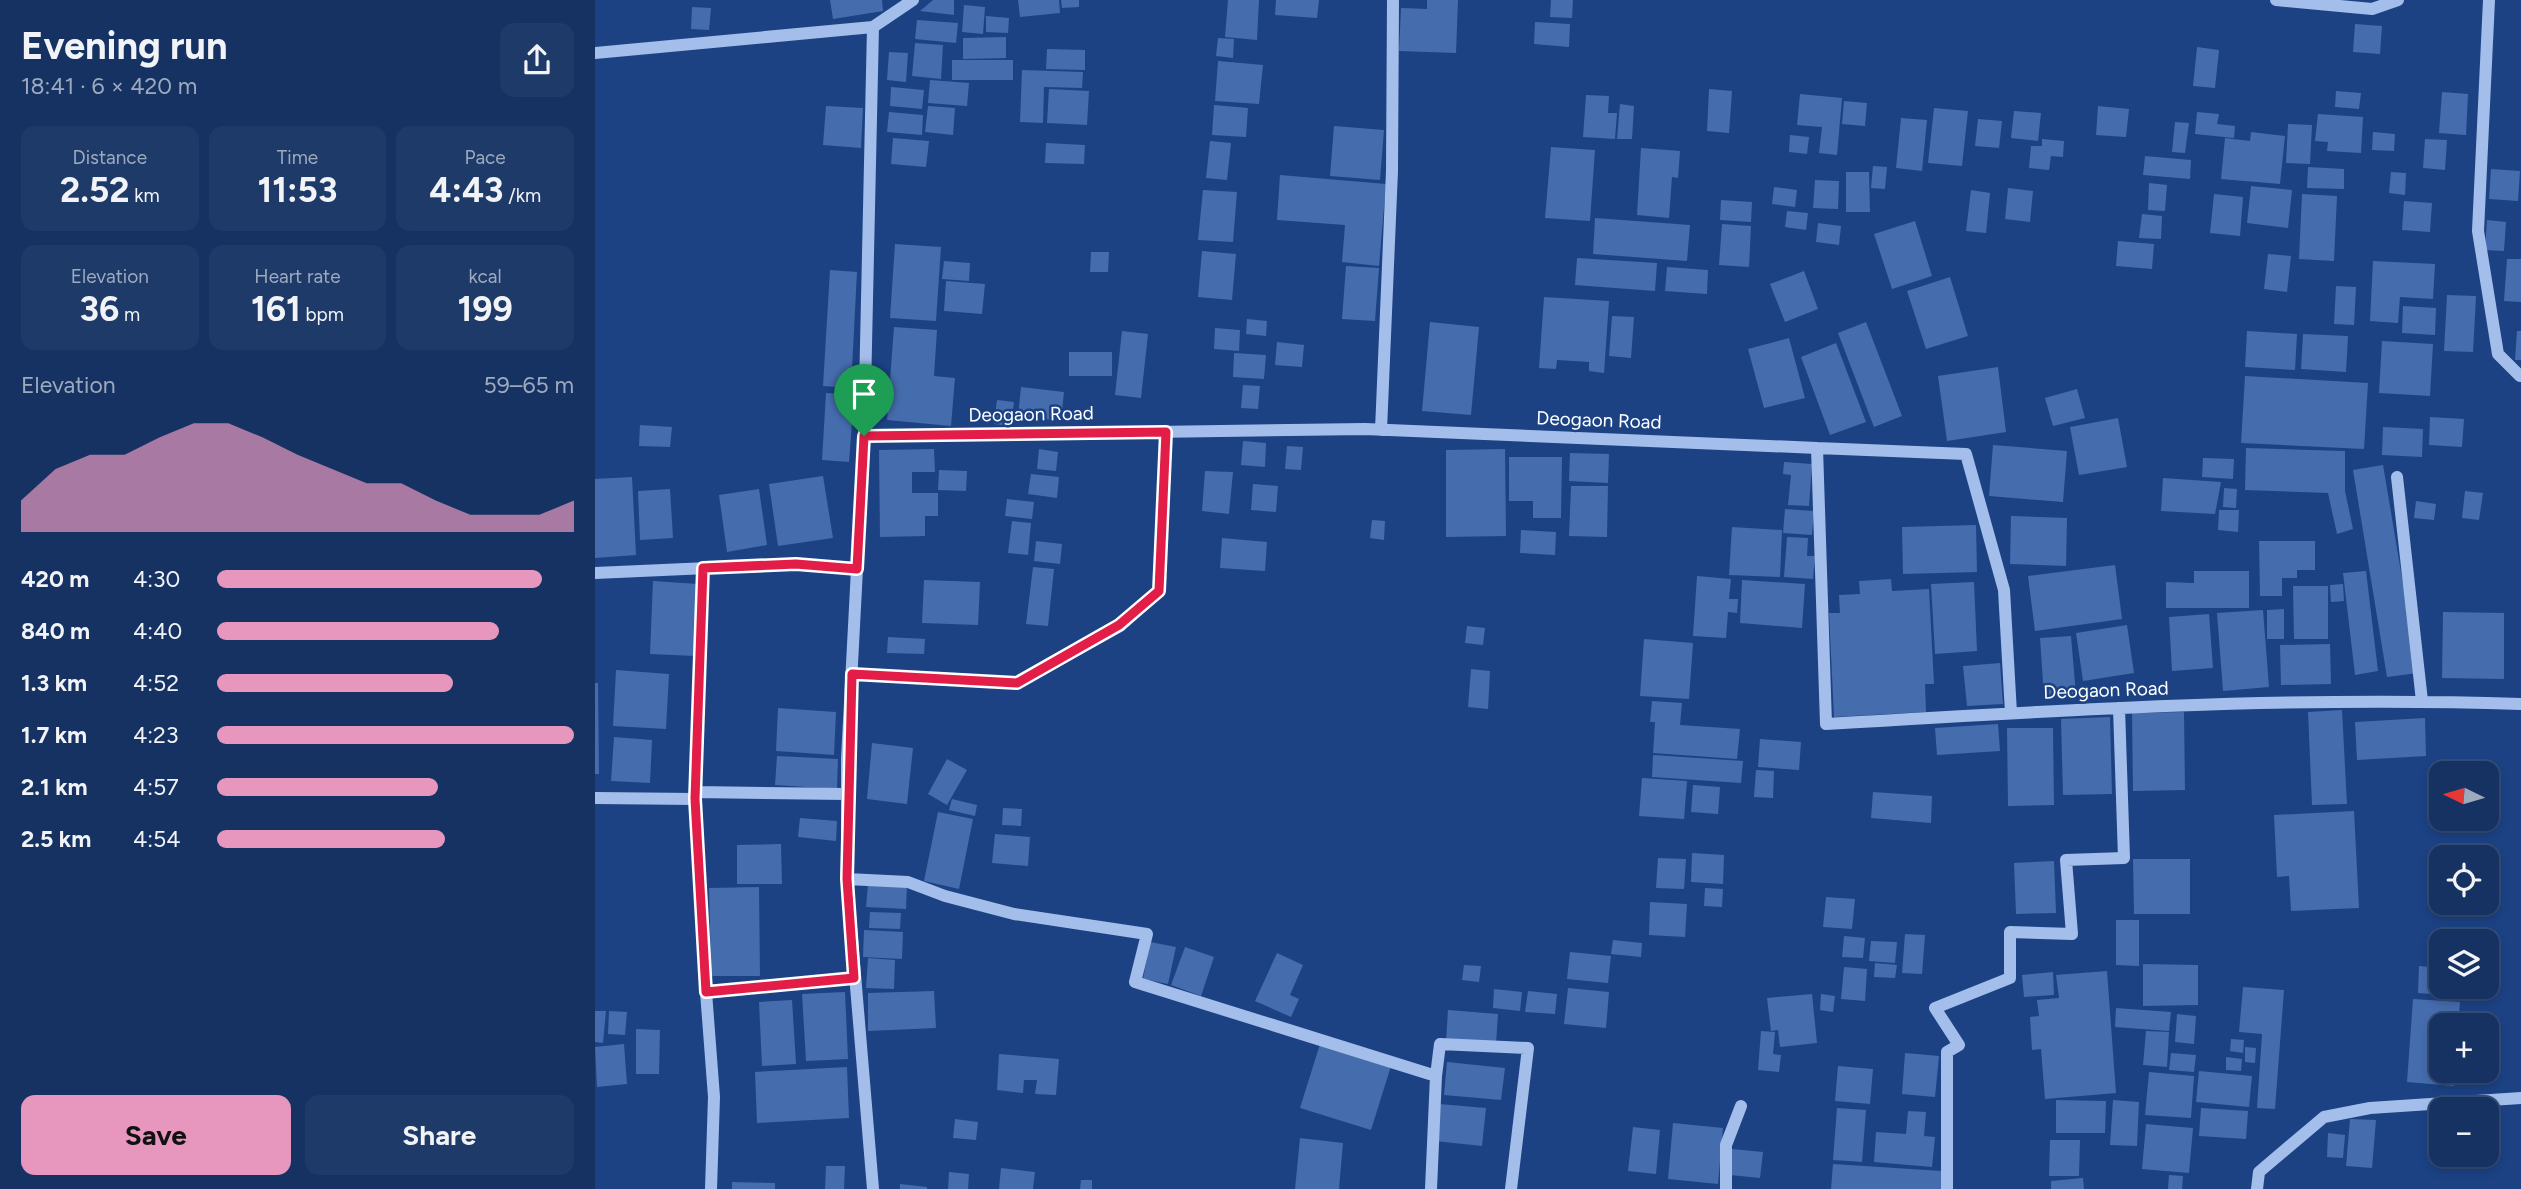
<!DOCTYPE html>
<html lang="en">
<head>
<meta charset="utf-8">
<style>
  :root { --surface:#153263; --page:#1e3a69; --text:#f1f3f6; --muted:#9daabe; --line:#344d78; --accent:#e797bd }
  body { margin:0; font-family:Figtree,sans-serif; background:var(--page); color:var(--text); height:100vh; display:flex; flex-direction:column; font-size:26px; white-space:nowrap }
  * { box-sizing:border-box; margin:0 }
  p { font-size:23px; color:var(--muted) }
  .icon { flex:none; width:38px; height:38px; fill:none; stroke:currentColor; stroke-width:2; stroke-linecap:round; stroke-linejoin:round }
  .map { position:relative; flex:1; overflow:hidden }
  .drawer { display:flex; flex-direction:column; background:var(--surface); width:595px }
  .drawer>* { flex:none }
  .needle { width:46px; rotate:275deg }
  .tools { position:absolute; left:1834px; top:761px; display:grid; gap:14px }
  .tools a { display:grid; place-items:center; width:70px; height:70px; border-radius:14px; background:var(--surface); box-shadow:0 4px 10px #0003,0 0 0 2px var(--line); font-size:35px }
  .pin { position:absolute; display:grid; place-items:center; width:60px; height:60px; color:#fff; margin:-72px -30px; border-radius:50% 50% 50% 0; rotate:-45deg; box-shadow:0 0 7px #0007 }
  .pin .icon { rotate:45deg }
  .round { display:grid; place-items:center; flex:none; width:74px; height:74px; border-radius:14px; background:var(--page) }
  .overview { display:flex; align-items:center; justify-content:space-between; height:119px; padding:0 21px }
  h1 { font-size:38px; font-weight:700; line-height:52px }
  .stats { display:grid; grid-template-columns:repeat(3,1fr); gap:10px; height:119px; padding:7px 21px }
  .stats div { display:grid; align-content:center; border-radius:14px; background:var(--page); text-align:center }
  .stats b { font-size:35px; font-weight:700 }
  .stats small { font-size:19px; font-weight:400 }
  .stats p { font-size:19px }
  .chart { height:196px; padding:14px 21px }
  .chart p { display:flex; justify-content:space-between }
  .chart svg { width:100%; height:126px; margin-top:7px; fill:var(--accent); opacity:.7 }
  .button { display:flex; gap:14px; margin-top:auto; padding:14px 21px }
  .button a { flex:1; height:80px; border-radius:14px; background:var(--accent); color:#111; font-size:28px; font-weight:700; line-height:80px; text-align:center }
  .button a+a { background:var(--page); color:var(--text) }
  ul { padding:0 21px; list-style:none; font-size:23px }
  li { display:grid; grid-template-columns:112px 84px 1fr; align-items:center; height:52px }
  li i { height:18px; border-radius:9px; background:var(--accent) }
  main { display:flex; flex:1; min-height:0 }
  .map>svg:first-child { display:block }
  .building { fill:#456cad }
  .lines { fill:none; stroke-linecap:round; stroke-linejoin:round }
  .minor { stroke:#a3beea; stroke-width:12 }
  .route-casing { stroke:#fff; stroke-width:14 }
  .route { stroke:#e11d48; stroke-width:9 }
  .labels { text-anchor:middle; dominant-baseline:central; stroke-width:5; stroke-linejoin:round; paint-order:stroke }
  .street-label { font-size:19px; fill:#fff; stroke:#1c4284 }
</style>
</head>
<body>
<main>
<section class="drawer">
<div class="overview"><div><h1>Evening run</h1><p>18:41 · 6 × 420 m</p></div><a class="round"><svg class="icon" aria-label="share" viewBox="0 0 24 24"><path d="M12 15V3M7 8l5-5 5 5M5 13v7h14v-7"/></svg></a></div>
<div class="stats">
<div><p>Distance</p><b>2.52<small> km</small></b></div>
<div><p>Time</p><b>11:53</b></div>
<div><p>Pace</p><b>4:43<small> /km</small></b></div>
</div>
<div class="stats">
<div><p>Elevation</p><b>36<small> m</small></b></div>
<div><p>Heart rate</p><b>161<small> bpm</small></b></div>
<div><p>kcal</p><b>199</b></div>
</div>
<div class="chart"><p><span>Elevation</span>59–65 m</p>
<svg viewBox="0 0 160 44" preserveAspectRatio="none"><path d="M0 44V33L10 22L20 17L30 17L40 11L50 6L60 6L70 11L80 17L90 22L100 27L110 27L120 33L130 38L140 38L150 38L160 33V44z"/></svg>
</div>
<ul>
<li><b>420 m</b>4:30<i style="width:91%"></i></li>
<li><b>840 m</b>4:40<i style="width:79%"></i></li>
<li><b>1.3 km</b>4:52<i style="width:66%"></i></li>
<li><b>1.7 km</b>4:23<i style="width:100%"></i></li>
<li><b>2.1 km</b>4:57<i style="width:62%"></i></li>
<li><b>2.5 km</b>4:54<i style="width:64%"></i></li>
</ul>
<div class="button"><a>Save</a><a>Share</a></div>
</section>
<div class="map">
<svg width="1926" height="1189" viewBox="0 0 1926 1189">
  <rect width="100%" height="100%" fill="#1c4284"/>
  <path class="building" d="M235,0H287L288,11L238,19Z
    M338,0H359V15L325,11Z
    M423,0H464L465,13L425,17Z
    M466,0H484V7L467,8Z
    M633,0H664L662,40L630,37Z
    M681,0H724L722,18L680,15Z
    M832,0H863L861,53L804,51L806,8L832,9Z
    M956,0H978L977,18L955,17Z
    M369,5L390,7L388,34L367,32Z
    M97,7L116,8L114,30L96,29Z
    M391,16L414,18L413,33L391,32Z
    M322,20L363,23L361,43L320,39Z
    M940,22L975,24L974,47L939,44Z
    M1760,24L1787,26L1785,54L1758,52Z
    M411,37V58L368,59V38Z
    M623,38L639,39L638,58L621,56Z
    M320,43L348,45L346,79L317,76Z
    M1602,47L1624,50L1620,88L1598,86Z
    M452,49L490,50V70L451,69Z
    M294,52L313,53L311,82L292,80Z
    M357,60H418V80H357Z
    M623,61L668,65L664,104L620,101Z
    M427,70L488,72L487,88L449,87L448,123L425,122Z
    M335,80L374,83L372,106L333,103Z
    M296,87L329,90L327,109L295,106Z
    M454,89L494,91L492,125L452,123Z
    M1114,89L1137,91L1134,133L1112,131Z
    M1741,91L1766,93L1764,109L1740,107Z
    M1847,92L1873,94L1871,135L1844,133Z
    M1205,94L1247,98L1242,155L1224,153L1227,127L1202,125Z
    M991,95L1014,96L1013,113H1022L1020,139L988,137Z
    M1249,101L1272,103L1270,126L1247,124Z
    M1025,104L1039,106L1037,139H1022Z
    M619,105L653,108L651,137L617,135Z
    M231,106L268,108L266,148L228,145Z
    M333,106L360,108L358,135L330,132Z
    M1503,106L1534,109L1531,137L1501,135Z
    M1339,108L1373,111L1367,166L1333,163Z
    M1419,111L1446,113L1443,141L1416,138Z
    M294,112L328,115L327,135L292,132Z
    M1602,112L1624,114L1622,124L1640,126L1639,138L1600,134Z
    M1723,114L1768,117L1766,153L1732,151L1733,142L1720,141Z
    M1306,118L1332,120L1327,171L1301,168Z
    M1383,119L1407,121L1404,148L1380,146Z
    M1580,122L1594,123L1590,153L1577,152Z
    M1693,124L1717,125L1715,164L1691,163Z
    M739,126L789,130L785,180L735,176Z
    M1656,132L1690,136L1685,184L1626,179L1630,138L1655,141Z
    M1778,132L1800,134L1799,151L1777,150Z
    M1195,135L1214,137L1212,154L1194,152Z
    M298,138L334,141L331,167L296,164Z
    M1447,139L1469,141L1468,157L1456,156L1454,170L1434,168L1436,146H1447Z
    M1830,139L1852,140L1850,170L1828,168Z
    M615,141L636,143L632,180L611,178Z
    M451,143L490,145L489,164L450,163Z
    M956,147L1000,150L995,221L950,218Z
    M1046,148L1085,151L1083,178L1077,177L1074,218L1042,215Z
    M1550,156L1596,160L1595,179L1548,175Z
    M1278,166L1292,167L1290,189L1276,188Z
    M1713,167L1749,169V189L1712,188Z
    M1896,169L1925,171L1923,201L1894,199Z
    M1251,172H1274L1275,212H1251Z
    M1796,172L1811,173L1810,195L1794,193Z
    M685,175L791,184L784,266L747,262L750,225L682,220Z
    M1220,180L1244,181L1243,209L1218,208Z
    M1554,183L1572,185L1570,211L1553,210Z
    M1656,186L1697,190L1693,228L1652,223Z
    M1179,187L1202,190L1200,207L1177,204Z
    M1413,188L1438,191L1435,222L1410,219Z
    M608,190L642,192L638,242L603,240Z
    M1376,190L1395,193L1391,233L1371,231Z
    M1619,194L1648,197L1645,236L1615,233Z
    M1707,194L1742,196L1739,261L1704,259Z
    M1126,200L1157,202L1156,222L1125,220Z
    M1809,201L1837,203L1835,232L1807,230Z
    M1192,211L1213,213L1211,230L1190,227Z
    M1547,214L1567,216L1566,239L1544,238Z
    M1000,218L1095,225L1092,261L998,254Z
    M1892,220L1911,222L1909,251L1890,250Z
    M1320,221L1337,276L1297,289L1279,234Z
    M1223,223L1246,226L1244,245L1221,242Z
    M1127,224L1156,226L1154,267L1124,265Z
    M1523,241L1559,244L1557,269L1521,266Z
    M300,244L346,247L341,321L295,318Z
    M607,251L641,254L637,300L603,297Z
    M496,252H514L513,272H495Z
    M1673,254L1696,256L1692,292L1669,289Z
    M982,258L1062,263L1060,291L980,285Z
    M1912,259H1926V302L1909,301Z
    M349,261L375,263L374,281L347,279Z
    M1778,261L1840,264L1838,299L1805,297L1803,323L1775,321Z
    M751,266L784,268L780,321L747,319Z
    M1072,267L1113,270L1112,294L1070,291Z
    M235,270L262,272L256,388L228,386Z
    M1209,271L1223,309L1190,322L1175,284Z
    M1355,277L1373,336L1331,349L1312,291Z
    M351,281L390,284L387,314L349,311Z
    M1741,286L1761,287L1759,325L1739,324Z
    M1852,295L1881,296L1878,352L1849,351Z
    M949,297L1014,301L1009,373L994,371V362L962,360L961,369L944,368Z
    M1808,306L1841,308L1840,335L1807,333Z
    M1017,316L1039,317L1036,358L1014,356Z
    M652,319L672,321L671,336L651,334Z
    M835,322L884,327L876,415L827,411Z
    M1271,322L1307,416L1279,427L1243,333Z
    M299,327L342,330L339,376L360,378L356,426L292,420Z
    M620,328L645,330L644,351L619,349Z
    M527,331L553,334L546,398L520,395Z
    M1652,331L1702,334L1700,370L1650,367Z
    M1922,331H1926V360H1920Z
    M1708,334L1753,336L1751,372L1706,369Z
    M1194,338L1210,398L1169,408L1153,349Z
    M1787,341L1838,344L1835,396L1784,393Z
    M682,342L709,345L707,367L680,365Z
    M1241,343L1271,422L1235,435L1206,357Z
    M474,352H517V376H474Z
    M639,353L671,355L669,379L638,377Z
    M1403,367L1411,432L1352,441L1343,376Z
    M1650,376L1773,383L1769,449L1646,443Z
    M648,385L665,386L663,409L646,408Z
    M426,387L469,392L466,421L423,416Z
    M1482,389L1490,418L1458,426L1450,398Z
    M231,393L259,395L254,462L227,460Z
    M402,400L419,402L416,426L399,424Z
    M1835,417L1869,419L1867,447L1834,445Z
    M1523,418L1532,467L1484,475L1475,427Z
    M45,425L77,427L75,447L44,446Z
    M1788,427L1828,429L1827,457L1787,455Z
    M648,441L671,443L670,467L646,465Z
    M1398,445L1472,451L1468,502L1394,496Z
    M692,446L708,447L706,470L690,469Z
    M1651,448L1750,451V491L1758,529L1742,534L1733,493L1650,490Z
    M339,449L340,472H317V493H343V516H330V536L285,537L284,450Z
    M444,449L463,452L461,471L442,469Z
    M910,449L911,536L851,537V450Z
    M975,453L1014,454L1013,483L974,481Z
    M914,457H967L966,518H938V501H914Z
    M1608,458L1639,459L1638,479L1607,477Z
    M1189,462L1217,464L1214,506L1193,505L1196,475L1188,474Z
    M1788,465L1823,673L1792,677L1758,470Z
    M344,470L372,471L371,491L343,490Z
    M610,471L638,472L634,514L607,511Z
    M436,474L464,477L462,498L433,494Z
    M228,476L238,538L183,546L174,484Z
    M37,477L41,555L0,558V479Z
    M1568,478L1626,482L1620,514L1566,511Z
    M658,484L683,486L681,512L656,510Z
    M976,486H1013L1012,537L974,536Z
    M1629,488L1642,489L1641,508L1628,507Z
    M75,489L78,538L45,540L43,491Z
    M164,489L172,545L132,552L124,495Z
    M1870,491L1888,493L1884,520L1867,518Z
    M412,499L439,502L437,519L410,516Z
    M1821,501L1841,504L1839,520L1819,518Z
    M1190,509L1219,511L1217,535L1188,533Z
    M1624,510H1644L1643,532L1623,530Z
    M1416,516L1472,518L1471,566L1415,564Z
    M777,520L790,521L789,540L775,538Z
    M417,521L436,523L433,555L413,553Z
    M1381,525L1382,572L1308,574L1307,527Z
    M1137,527L1187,530L1185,577L1134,575Z
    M926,530L961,532L960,555L925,553Z
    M1192,537L1213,538L1212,556H1220L1218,579L1189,577Z
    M627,538L672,542L670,571L625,568Z
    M441,541L467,544L465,564L439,561Z
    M1664,541H1720V570H1702V578H1687V596H1665Z
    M1520,565L1527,619L1440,631L1433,576Z
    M438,567L459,569L453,626L431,624Z
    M1599,571H1654V608H1571V582L1599,583Z
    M1771,571L1783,671L1760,675L1748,573Z
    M1102,576L1136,579L1134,599H1143L1142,613L1133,612L1131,638L1098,636Z
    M1296,579L1297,591L1334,589L1339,684H1330L1331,712L1239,717L1234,613H1245L1244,595L1265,594L1264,581Z
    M329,580L385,582L383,625L327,623Z
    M1147,580L1210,584L1207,628L1145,623Z
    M58,581L103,584L100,656L55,654Z
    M1379,582L1382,651L1340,654L1336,584Z
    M1748,584L1749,601L1736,602L1735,585Z
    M1698,586H1733V639H1699Z
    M1689,609V639H1672V610Z
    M1668,610L1674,687L1628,691L1622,613Z
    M1848,612L1909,613V679L1847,678Z
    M1614,614L1618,668L1577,671L1574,617Z
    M1532,625L1539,673L1488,681L1481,633Z
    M872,626L890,628L888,645L870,643Z
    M1476,636L1481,695L1449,697L1445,638Z
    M293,637L330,639L329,654L292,653Z
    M1049,639L1098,643L1094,699L1045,696Z
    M1735,644L1736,684L1686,685L1685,645Z
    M1405,663L1408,704L1372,706L1368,666Z
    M876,669L895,671L893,709L873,707Z
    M21,670L74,674L71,729L18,726Z
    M0,683H3L4,774H0Z
    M1057,701L1087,703L1085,725L1145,729L1142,759L1058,753L1060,722H1055Z
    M183,708L241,712L239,755L181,751Z
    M1747,710L1752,804L1717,805L1713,712Z
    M1589,712L1590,790L1538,791L1537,713Z
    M1515,717L1517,794L1468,795L1466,719Z
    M1830,718L1831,756L1762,760L1760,722Z
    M1403,724L1405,751L1342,755L1340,728Z
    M1412,728H1458L1459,805L1413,806Z
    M19,737L57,740L55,783L16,781Z
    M1165,739L1206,742L1204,770L1163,767Z
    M277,743L318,748L312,804L272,799Z
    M1058,755L1148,761L1146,783L1057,777Z
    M182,756L243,759L242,789L180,785Z
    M352,759L372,770L352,805L333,794Z
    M1161,770L1179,771L1178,798L1159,797Z
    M1047,778L1092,781L1089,819L1044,816Z
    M1098,785L1125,787L1123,814L1096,812Z
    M1278,792L1337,796L1336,823L1276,818Z
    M357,799L382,805L380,816L354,810Z
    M408,808L427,809L426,826L407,825Z
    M1759,811L1764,908L1696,911L1694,876L1682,877L1679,815Z
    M343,812L378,819L364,889L329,881Z
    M205,818L242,821L241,841L203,837Z
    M400,834L435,837L433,866L397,863Z
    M186,844L187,884H142V845Z
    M1097,853L1129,855L1128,884L1096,882Z
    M1063,858L1091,859L1089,889L1061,888Z
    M1538,859H1595V914H1539Z
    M1459,861L1461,913L1421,914L1419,863Z
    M273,884L312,885L311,909L271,907Z
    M164,887L165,976H116L114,888Z
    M1110,888L1128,889L1127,907L1109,906Z
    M1231,897L1260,899L1257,929L1228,927Z
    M1055,902L1092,904L1090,937L1054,935Z
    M275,912L306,913L305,929L274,928Z
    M1521,920H1544V966L1521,965Z
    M269,930L308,932L307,959L268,957Z
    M1310,934L1330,935L1327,974L1307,973Z
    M1249,936L1270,938L1268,958L1247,957Z
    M1018,940L1047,943L1046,957L1016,954Z
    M1276,941L1302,942L1300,963L1274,961Z
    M555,942L581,947L573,984L548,979Z
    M590,947L619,957L606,996L576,985Z
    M975,952L1016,956L1013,983L972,979Z
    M682,953L708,965L695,995L704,999L696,1017L660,1001Z
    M273,958L300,960L299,989L271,988Z
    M1280,963L1302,965L1300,978L1279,977Z
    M1548,964L1603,965V1005L1548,1006Z
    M869,965L886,966L884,982L867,980Z
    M1824,966L1846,968V987H1867L1866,996L1823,993Z
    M1249,967L1272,969L1270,1001L1246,999Z
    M1512,971L1521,1093L1450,1099L1446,1049L1437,1050L1435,1017L1444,1016L1442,1000L1464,998L1461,975Z
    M1458,972L1459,995L1429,997L1427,975Z
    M1648,987L1689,990L1680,1109L1662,1108L1667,1034L1644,1032Z
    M973,988L1014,992L1011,1028L969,1024Z
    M899,989L927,992L925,1011L898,1008Z
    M339,991L341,1028L273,1031V993Z
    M933,991L962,994L960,1014L930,1012Z
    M250,992L253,1059L211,1061L207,994Z
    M1217,994L1222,1043L1185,1047L1183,1030L1176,1031L1172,998Z
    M1226,994L1240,996L1238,1012L1225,1010Z
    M1818,999L1865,1002L1863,1026H1846V1071H1860L1859,1086L1812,1082Z
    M197,1000L201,1064L167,1066L164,1002Z
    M1521,1008L1576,1012L1574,1031L1520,1027Z
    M853,1010L903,1014L901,1044L851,1041Z
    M0,1011H11L8,1043L0,1042Z
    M14,1011L32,1012L30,1035L13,1034Z
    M1582,1014L1601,1016L1599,1044L1580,1042Z
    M41,1029L65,1030L64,1074H41Z
    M1166,1031L1180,1032L1178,1054L1186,1055L1184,1072L1163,1070Z
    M1551,1031L1574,1032L1572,1067L1548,1065Z
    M1636,1039L1649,1040L1648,1053L1635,1051Z
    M29,1044L32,1084L2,1087L0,1047Z
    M725,1044L796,1066L776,1130L705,1108Z
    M1650,1047L1661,1048L1660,1063L1650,1062Z
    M1310,1053L1344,1056L1340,1097L1307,1094Z
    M1576,1053L1601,1055L1599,1072L1574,1070Z
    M404,1054L464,1059L461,1095L440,1094L442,1080H429L428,1093L402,1090Z
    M1631,1057L1647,1059L1646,1071L1631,1070Z
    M852,1062L910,1068L906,1100L849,1095Z
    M1243,1066L1278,1069L1275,1104L1240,1101Z
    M252,1067L254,1118L162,1123L160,1072Z
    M1604,1071L1657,1076L1654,1107L1601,1102Z
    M1554,1072L1599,1076L1596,1118L1550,1115Z
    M1461,1100L1511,1101L1510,1133H1461Z
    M1518,1100L1544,1102L1542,1146L1515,1145Z
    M844,1104L891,1108L887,1146L840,1141Z
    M1242,1108L1271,1110L1267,1162L1238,1160Z
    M1606,1108L1653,1111L1651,1139L1604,1136Z
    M1313,1111L1331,1112L1329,1136L1340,1137L1337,1167L1279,1162L1281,1132L1311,1134Z
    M360,1119L383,1122L381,1140L358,1138Z
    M1755,1119L1781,1120L1777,1168L1751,1166Z
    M1078,1123L1128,1128L1123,1184L1073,1179Z
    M1551,1124L1598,1128L1594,1173L1547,1169Z
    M1038,1127L1065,1130L1061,1174L1033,1171Z
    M1733,1133L1750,1135L1748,1158L1732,1157Z
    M705,1138L748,1143L744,1189H700Z
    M1455,1140H1485L1484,1176H1454Z
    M1137,1149L1168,1152L1165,1178L1135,1175Z
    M1238,1164L1347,1171L1346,1189H1236Z
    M231,1166H250L249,1189H230Z
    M406,1168L440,1172L438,1189H404Z
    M354,1172L374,1174L373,1189H353Z
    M1574,1175L1588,1176L1587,1189H1573Z
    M1488,1178L1489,1189H1456V1181Z
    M486,1180H497V1189H485Z
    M137,1182L180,1183V1189H137Z
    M305,1184L332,1187V1189H305Z"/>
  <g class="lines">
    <path class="minor" d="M1681,0L1777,9L1803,0
      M1894,0L1883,231L1903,354L1925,376
      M278,27L269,436L770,429L1222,448L1231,724C1462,710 1694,696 1926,704
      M0,53L278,27L318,0
      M786,430L797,171L798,0
      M269,436L252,759V879L278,1189
      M1222,448L1371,454L1409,590L1416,713
      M1802,477L1827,701
      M0,573L201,564L262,569
      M257,674L422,683L525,626L564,591L571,432
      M100,792L108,568
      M0,798L100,799
      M252,879L313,882L350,896L419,914L552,934L540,982L841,1076L836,1189
      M111,992L100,792L252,794
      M841,1076L845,1044L933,1048L916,1189
      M116,1189L119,1097L111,992L259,978
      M1131,1189V1145L1146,1106
      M1352,1189V1052L1364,1045L1340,1008L1415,978V932L1477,934L1471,860L1529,858L1524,708
      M1662,1189L1664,1172L1729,1117L1775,1108L1926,1098"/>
  </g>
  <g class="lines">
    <defs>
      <path id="route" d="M571,432L564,591L524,625L422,683L257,674L252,879L259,978L111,992L100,799L108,568L201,564L262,569L269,436Z"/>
    </defs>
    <use href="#route" class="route-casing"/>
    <use href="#route" class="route"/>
  </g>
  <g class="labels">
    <g class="street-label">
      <text transform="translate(436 414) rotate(-1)">Deogaon Road</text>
      <text transform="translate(1004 420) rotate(2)">Deogaon Road</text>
      <text transform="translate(1511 690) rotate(-2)">Deogaon Road</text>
    </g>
  </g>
</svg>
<div class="tools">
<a><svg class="needle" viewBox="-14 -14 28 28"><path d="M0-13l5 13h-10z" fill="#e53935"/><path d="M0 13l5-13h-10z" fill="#9daabe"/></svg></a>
<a><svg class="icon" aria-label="locate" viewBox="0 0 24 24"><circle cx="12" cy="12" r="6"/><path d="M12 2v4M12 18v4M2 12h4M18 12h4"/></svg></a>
<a><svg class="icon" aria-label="layers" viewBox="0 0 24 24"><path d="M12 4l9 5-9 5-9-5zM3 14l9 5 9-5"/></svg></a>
<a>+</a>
<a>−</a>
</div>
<div class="pin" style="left:269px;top:436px;background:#1e9e55"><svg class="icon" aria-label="arrive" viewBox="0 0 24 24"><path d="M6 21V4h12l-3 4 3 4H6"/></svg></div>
</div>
</main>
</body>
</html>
